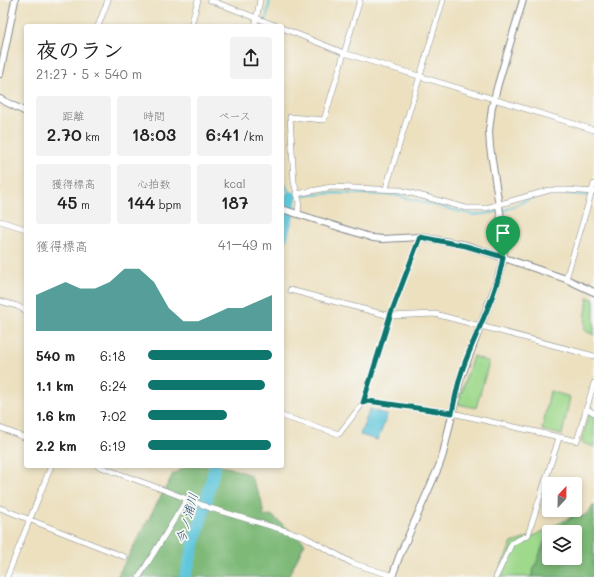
<!DOCTYPE html>
<html lang="ja">
<head>
<meta charset="utf-8">
<style>
  :root { --surface:#fff; --page:#f2f2f2; --text:#222; --muted:#767676; --accent:#0f766e }
  body { margin:0; font-family:Mali,"Klee One",sans-serif; background:var(--page); color:var(--text); height:100vh; display:flex; flex-direction:column; font-size:15px; white-space:nowrap }
  * { box-sizing:border-box; margin:0 }
  p { font-size:13px; color:var(--muted) }
  .icon { flex:none; width:22px; height:22px; fill:none; stroke:currentColor; stroke-width:2; stroke-linecap:round; stroke-linejoin:round }
  .map { position:relative; flex:1; overflow:hidden }
  .drawer { position:absolute; left:24px; top:24px; width:260px; height:444px; display:flex; flex-direction:column; background:var(--surface); border-radius:4px; box-shadow:0 2px 6px #0003 }
  .drawer>* { flex:none }
  .needle { width:26px; rotate:22deg }
  .fabs { position:absolute; left:542px; top:477px; display:grid; gap:8px }
  .fabs a { display:grid; place-items:center; width:40px; height:40px; border-radius:4px; background:var(--surface); box-shadow:0 2px 6px #0003; font-size:20px }
  .pin { position:absolute; display:grid; place-items:center; width:34px; height:34px; color:#fff; margin:-41px -17px; border-radius:50% 50% 50% 0; rotate:-45deg; box-shadow:0 0 4px #0007 }
  .pin .icon { rotate:45deg }
  .round { display:grid; place-items:center; flex:none; width:42px; height:42px; border-radius:4px; background:var(--page) }
  .headline { display:flex; align-items:center; justify-content:space-between; height:68px; padding:0 12px }
  h1 { font-size:22px; font-weight:600; line-height:30px }
  .stats { display:grid; grid-template-columns:repeat(3,1fr); gap:6px; height:68px; padding:4px 12px }
  .stats div { display:grid; align-content:center; border-radius:4px; background:var(--page); text-align:center }
  .stats b { font-size:17px; font-weight:600 }
  .stats small { font-size:11px; font-weight:400 }
  .stats p { font-size:11px }
  .chart { height:112px; padding:8px 12px }
  .chart p { display:flex; justify-content:space-between }
  .chart svg { width:100%; height:72px; margin-top:4px; fill:var(--accent); opacity:.7 }
  ul { padding:0 12px; list-style:none; font-size:13px }
  li { display:grid; grid-template-columns:64px 48px 1fr; align-items:center; height:30px }
  li i { height:10px; border-radius:5px; background:var(--accent) }
  .map>svg:first-child { display:block }
  .green { fill:#9ed98c; stroke:#5c8475 }
  .forest { fill:#7eb978; stroke:#4c746b }
  .water { fill:#5fc6dc; stroke:#3d7a9d }
  .lines { fill:none; stroke-linecap:round; stroke-linejoin:round }
  .stream { stroke:#5fc6dc; stroke-width:2 }
  .river { stroke:#5fc6dc; stroke-width:12 }
  .minor-casing { stroke:#84888e; stroke-width:6 }
  .tertiary-casing { stroke:#84888e; stroke-width:8 }
  .minor { stroke:#fff; stroke-width:5 }
  .tertiary { stroke:#fff; stroke-width:6 }
  .route-casing { stroke:#fff; stroke-width:8 }
  .route { stroke:#0f766e; stroke-width:5 }
  .labels { text-anchor:middle; dominant-baseline:central; stroke-width:3.5; stroke-linejoin:round; paint-order:stroke }
  .water-label { font-size:13px; font-style:italic; fill:#2c557e; stroke:#f6f6f2 }
</style>
</head>
<body>
<div class="map">
<svg width="594" height="577" viewBox="0 0 594 577">
  <rect width="100%" height="100%" fill="#f6f6f2"/>
  <filter id="ink" filterUnits="userSpaceOnUse"><feTurbulence type="fractalNoise" baseFrequency=".025" numOctaves="2"/><feDisplacementMap in="SourceGraphic" scale="8" xChannelSelector="R" yChannelSelector="G"/><feConvolveMatrix kernelMatrix="1 2 1 2 8 2 1 2 1" color-interpolation-filters="sRGB"/></filter>
  <filter id="wash" filterUnits="userSpaceOnUse"><feTurbulence type="fractalNoise" baseFrequency=".012" numOctaves="4" result="noise"/><feDisplacementMap in="SourceGraphic" scale="16" xChannelSelector="R" yChannelSelector="G"/><feGaussianBlur stdDeviation="0.9" result="paint"/><feColorMatrix in="noise" values="0 0 0 0 0 0 0 0 0 0 0 0 0 0 0 0 0 1.4 0 .05"/><feComposite in="paint" operator="in"/></filter>
  <g filter="url(#wash)">
    <rect width="100%" height="100%" fill="#ece0bf"/>
    <path class="green" d="M588,297L594,300V335L584,330Z
      M473,356L489,362L476,408L458,404Z
      M550,391L570,397L562,435L542,430Z
      M589,414L594,417V447L581,442Z
      M575,515L553,532H549V535L546,538L531,577H496L512,543L536,535Z"/>
    <path class="forest" d="M187,466H220L231,468L250,475L261,499L264,516L271,515L305,543L288,577H117L173,474Z
      M594,505V577H531L546,538L549,535V558H575V532H553L575,515L584,516Z"/>
    <path class="water" d="M370,409L387,415L378,440L360,435Z"/>
    <g class="lines">
      <path class="stream" d="M265,26L270,0
        M282,178L291,197L332,193L395,195L474,215L503,211L531,198L547,194L563,193L594,196"/>
      <path class="river" d="M282,236L288,215L291,197
        M185,577L205,506L215,466"/>
    </g>
  </g>
  <g filter="url(#ink)">
    <g class="lines">
      <defs>
        <path id="minor" d="M210,0L277,26
          M98,26L108,0
          M191,26L198,0
          M255,26L260,0
          M282,28L344,53L594,130
          M386,188L443,0
          M297,194L331,187L400,190L466,208H486L550,190H567L594,192
          M298,214L299,201L294,182L290,117L324,120L360,0
          M0,221L26,229
          M566,279L594,184
          M290,290L390,316L435,314L594,356
          M0,301L17,306L26,311
          M363,403L390,316L420,237
          M586,408L594,413
          M282,416L339,434L363,403L368,401L452,413L577,441L594,383
          M0,428L26,438
          M98,466L164,490L210,508L303,536L352,563L393,576
          M0,508L125,557
          M7,577L51,466
          M139,577L187,499
          M496,577L512,543L528,535L559,438"/>
        <path id="tertiary" d="M0,74L15,0
          M0,99L26,112
          M282,209L373,238L382,239L420,237L466,245L566,279L594,292
          M392,577L399,557L439,466L443,454L460,380L496,285L502,264L504,252L503,232L490,147L489,131L492,107L498,84L523,0"/>
      </defs>
      <use href="#minor" class="minor-casing"/>
      <use href="#tertiary" class="tertiary-casing"/>
      <use href="#minor" class="minor"/>
      <use href="#tertiary" class="tertiary"/>
    </g>
  </g>
  <g class="lines" filter="url(#ink)">
    <defs>
      <path id="route" d="M420,237L466,246L503,257C497,296 476,331 463,368C458,382 455,397 452,413L368,401L363,403L390,316Z"/>
    </defs>
    <use href="#route" class="route-casing"/>
    <use href="#route" class="route"/>
  </g>
  <g class="labels">
    <g class="water-label">
      <text transform="translate(186 518) rotate(-75)">今ノ浦川</text>
    </g>
  </g>
</svg>
<div class="fabs">
<a><svg class="needle" viewBox="-14 -14 28 28"><path d="M0-13l5 13h-10z" fill="#e53935"/><path d="M0 13l5-13h-10z" fill="#767676"/></svg></a>
<a><svg class="icon" aria-label="layers" viewBox="0 0 24 24"><path d="M12 4l9 5-9 5-9-5zM3 14l9 5 9-5"/></svg></a>
</div>
<div class="pin" style="left:503px;top:257px;background:#1e9e55"><svg class="icon" aria-label="arrive" viewBox="0 0 24 24"><path d="M6 21V4h12l-3 4 3 4H6"/></svg></div>
<section class="drawer">
<div class="headline"><div><h1>夜のラン</h1><p>21:27 · 5 × 540 m</p></div><a class="round"><svg class="icon" aria-label="share" viewBox="0 0 24 24"><path d="M12 15V3M7 8l5-5 5 5M5 13v7h14v-7"/></svg></a></div>
<div class="stats">
<div><p>距離</p><b>2.70<small> km</small></b></div>
<div><p>時間</p><b>18:03</b></div>
<div><p>ペース</p><b>6:41<small> /km</small></b></div>
</div>
<div class="stats">
<div><p>獲得標高</p><b>45<small> m</small></b></div>
<div><p>心拍数</p><b>144<small> bpm</small></b></div>
<div><p>kcal</p><b>187</b></div>
</div>
<div class="chart"><p><span>獲得標高</span>41–49 m</p>
<svg viewBox="0 0 160 44" preserveAspectRatio="none"><path d="M0 44V22L10 18L20 14L30 18L40 18L50 14L60 6L70 6L80 14L90 30L100 38L110 38L120 34L130 30L140 30L150 26L160 22V44z"/></svg>
</div>
<ul>
<li><b>540 m</b>6:18<i style="width:100%"></i></li>
<li><b>1.1 km</b>6:24<i style="width:94%"></i></li>
<li><b>1.6 km</b>7:02<i style="width:64%"></i></li>
<li><b>2.2 km</b>6:19<i style="width:99%"></i></li>
</ul>
</section>
</div>
</body>
</html>
